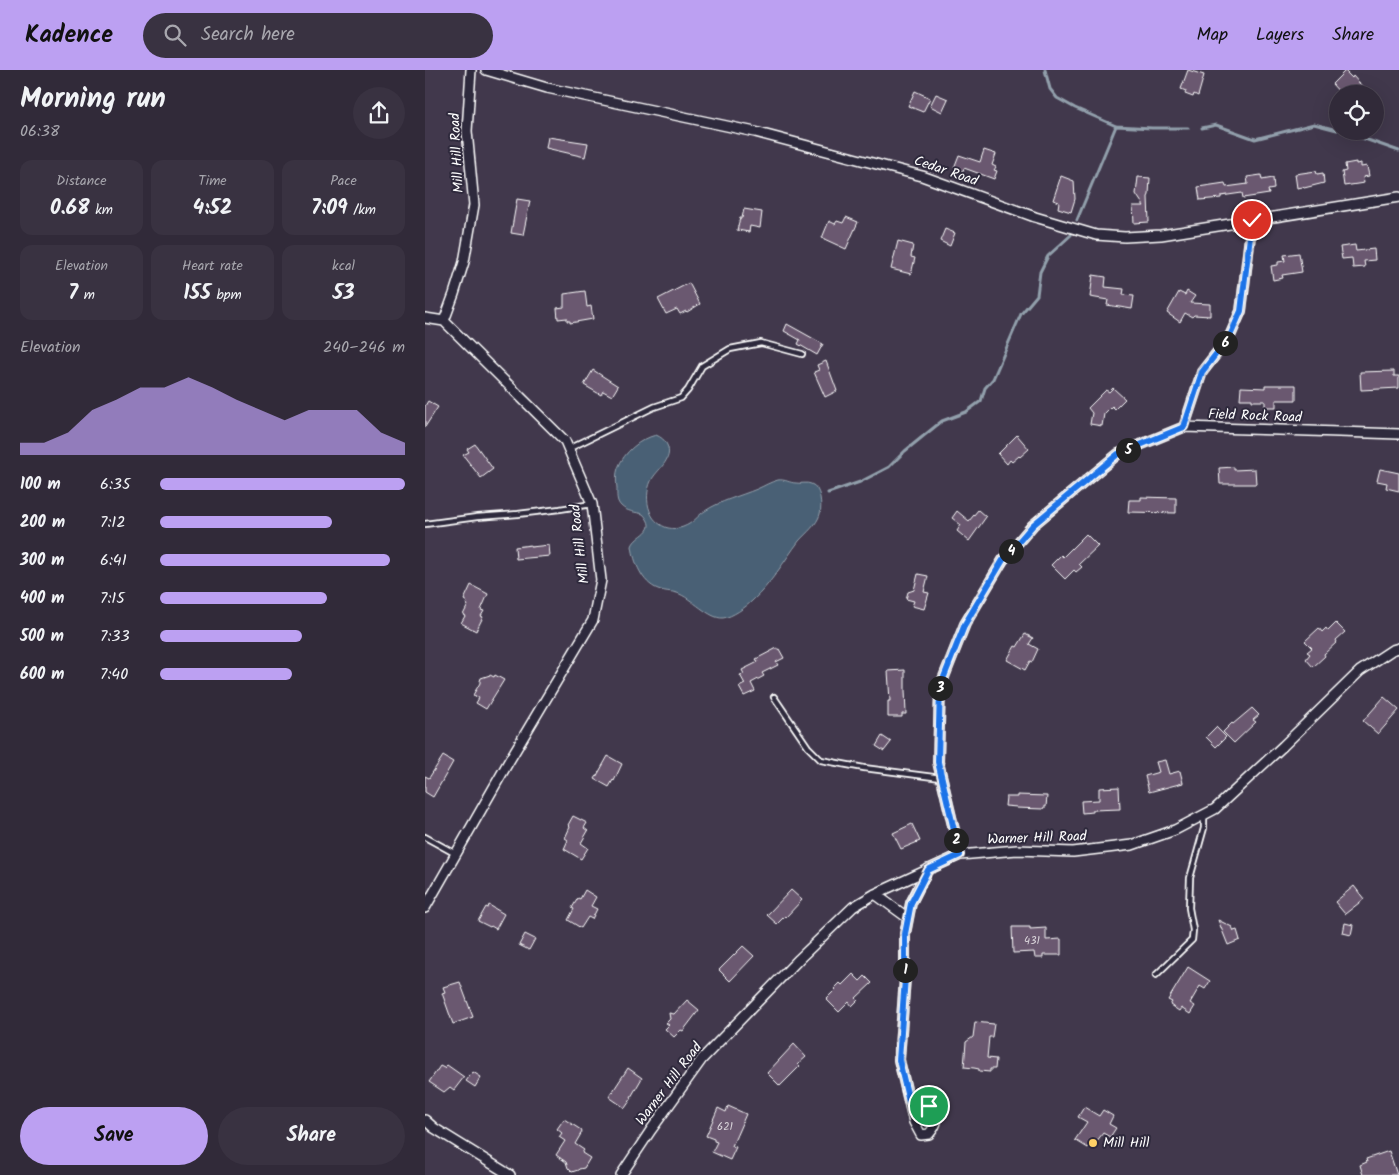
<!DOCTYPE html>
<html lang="en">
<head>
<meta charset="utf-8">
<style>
  :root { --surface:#312a39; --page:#393241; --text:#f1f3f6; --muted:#a8a7ae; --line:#4c4653; --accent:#bca0f2 }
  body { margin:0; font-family:Kalam,sans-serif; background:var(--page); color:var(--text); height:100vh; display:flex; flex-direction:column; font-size:19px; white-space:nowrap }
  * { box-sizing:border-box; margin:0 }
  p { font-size:16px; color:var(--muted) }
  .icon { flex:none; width:28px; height:28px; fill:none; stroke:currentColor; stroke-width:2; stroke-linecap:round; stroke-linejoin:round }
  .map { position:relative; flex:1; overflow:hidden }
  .side { display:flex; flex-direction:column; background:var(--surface); width:425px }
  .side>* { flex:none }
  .controls { position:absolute; left:904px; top:15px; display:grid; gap:10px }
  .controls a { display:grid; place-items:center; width:55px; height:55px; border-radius:50%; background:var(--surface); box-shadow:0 5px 20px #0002,0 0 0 1px var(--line); font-size:25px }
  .pin { position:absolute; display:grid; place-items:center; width:42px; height:42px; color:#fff; margin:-21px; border:2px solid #fff; border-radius:50%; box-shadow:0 1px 5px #0007 }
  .km { position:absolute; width:25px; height:25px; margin:-12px; border-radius:50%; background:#222; color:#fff; font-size:14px; line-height:25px; text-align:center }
  .round { display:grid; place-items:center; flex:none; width:52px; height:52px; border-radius:26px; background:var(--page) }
  .head { display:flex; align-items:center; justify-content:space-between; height:85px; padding:0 20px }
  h1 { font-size:28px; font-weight:700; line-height:38px }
  .metrics { display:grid; grid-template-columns:repeat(3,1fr); gap:8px; height:85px; padding:5px 20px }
  .metrics div { display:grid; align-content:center; border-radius:12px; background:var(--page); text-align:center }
  .metrics b { font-size:21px; font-weight:700 }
  .metrics small { font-size:14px; font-weight:400 }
  .metrics p { font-size:14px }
  .chart { height:140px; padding:10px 20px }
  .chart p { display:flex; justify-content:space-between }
  .chart svg { width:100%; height:90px; margin-top:5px; fill:var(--accent); opacity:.7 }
  .button { display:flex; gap:10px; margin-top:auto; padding:10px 20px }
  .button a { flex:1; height:58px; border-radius:30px; background:var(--accent); color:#111; font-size:20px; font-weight:700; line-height:58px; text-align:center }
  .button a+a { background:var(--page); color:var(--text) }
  ul { padding:0 20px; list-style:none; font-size:16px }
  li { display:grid; grid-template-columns:80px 60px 1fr; align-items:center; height:38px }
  li i { height:12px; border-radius:6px; background:var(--accent) }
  header { display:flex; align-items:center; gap:30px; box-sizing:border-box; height:70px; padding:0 25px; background:var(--accent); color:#111 }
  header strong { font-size:24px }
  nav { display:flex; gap:28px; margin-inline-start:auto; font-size:18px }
  .search { width:350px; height:45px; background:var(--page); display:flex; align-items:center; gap:12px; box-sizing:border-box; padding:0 18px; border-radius:28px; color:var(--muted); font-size:19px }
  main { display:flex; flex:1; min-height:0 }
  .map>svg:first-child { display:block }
  .water { fill:#4a6175; stroke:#92a0ac }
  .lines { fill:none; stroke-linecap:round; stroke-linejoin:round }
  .stream { stroke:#92a0ac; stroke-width:3 }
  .building { fill:#6b5870; stroke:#fff }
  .lane-casing { stroke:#fff; stroke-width:8 }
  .street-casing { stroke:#fff; stroke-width:12 }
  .lane { stroke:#2f2a3d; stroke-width:4.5 }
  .street { stroke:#2f2a3d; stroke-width:9 }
  .route-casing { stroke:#fff; stroke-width:10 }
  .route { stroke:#1a73e8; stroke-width:6 }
  .poi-dot { fill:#ffd166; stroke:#2f2a3d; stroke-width:2 }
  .labels { text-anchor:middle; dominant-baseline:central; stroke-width:4; stroke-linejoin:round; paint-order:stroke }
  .number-label { font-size:11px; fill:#dad5db }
  .street-label { font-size:14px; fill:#fff; stroke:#2f2a3d }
  .poi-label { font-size:14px; fill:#fff; stroke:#2f2a3d; text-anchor:start }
</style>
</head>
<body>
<header>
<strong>Kadence</strong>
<div class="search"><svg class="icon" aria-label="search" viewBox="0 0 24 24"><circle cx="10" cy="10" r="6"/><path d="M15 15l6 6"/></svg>Search here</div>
<nav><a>Map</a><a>Layers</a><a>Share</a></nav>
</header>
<main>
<section class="side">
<div class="head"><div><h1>Morning run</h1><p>06:38</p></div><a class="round"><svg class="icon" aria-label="share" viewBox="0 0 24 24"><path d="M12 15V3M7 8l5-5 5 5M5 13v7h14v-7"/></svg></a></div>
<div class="metrics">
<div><p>Distance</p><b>0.68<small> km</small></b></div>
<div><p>Time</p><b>4:52</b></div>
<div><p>Pace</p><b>7:09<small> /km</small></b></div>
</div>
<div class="metrics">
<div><p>Elevation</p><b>7<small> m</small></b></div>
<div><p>Heart rate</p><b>155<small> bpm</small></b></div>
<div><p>kcal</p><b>53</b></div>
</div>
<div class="chart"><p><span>Elevation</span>240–246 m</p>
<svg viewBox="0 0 160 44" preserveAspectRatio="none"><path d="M0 44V38L10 38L20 33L30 22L40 17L50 11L60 11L70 6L80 11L90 17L100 22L110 27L120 22L130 22L140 22L150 33L160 38V44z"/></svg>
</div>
<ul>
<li><b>100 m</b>6:35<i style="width:100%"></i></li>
<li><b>200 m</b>7:12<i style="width:70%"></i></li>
<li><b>300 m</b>6:41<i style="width:94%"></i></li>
<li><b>400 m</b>7:15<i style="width:68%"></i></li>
<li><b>500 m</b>7:33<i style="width:58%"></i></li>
<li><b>600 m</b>7:40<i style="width:54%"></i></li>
</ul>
<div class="button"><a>Save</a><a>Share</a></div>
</section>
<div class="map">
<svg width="974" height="1105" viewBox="0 0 974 1105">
  <rect width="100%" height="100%" fill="#41384c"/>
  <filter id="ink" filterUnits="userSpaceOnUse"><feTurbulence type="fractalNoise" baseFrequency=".02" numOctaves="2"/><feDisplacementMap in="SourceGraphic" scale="10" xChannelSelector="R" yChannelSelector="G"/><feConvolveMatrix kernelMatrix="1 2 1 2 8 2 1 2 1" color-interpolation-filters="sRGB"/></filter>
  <g filter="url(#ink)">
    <path class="water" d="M231,365C236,367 240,370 242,375C249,390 231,400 226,411C222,420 221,431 225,441C227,448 233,454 240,457C245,459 253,459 258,457C269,453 272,446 280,441C295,431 315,426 332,419C339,416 345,412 353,410C360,409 365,413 371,413C376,414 382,412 386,414C396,417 397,436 395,444C392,455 381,463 374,471C359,491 346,514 327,531C321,537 307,547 298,548C284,549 267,528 252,523C246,521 240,522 233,519C217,513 209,492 207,476C211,464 235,462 218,444C211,442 202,442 196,436C191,431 192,425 192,418C191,411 191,404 193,398C199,382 215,369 231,365Z"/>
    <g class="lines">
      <path class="stream" d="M620,0L625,19L632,28L650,38L691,56L727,58H763
        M777,58L791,55L830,69L889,54L912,60
        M917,61L974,81
        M652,150L691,56
        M403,423L435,412L464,397L480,381L517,351L541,342L556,331L560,318L568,309L596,244L612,225L615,202L623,186L646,165"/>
    </g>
    <path class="building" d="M763,0L779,5L773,26L769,24L768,27L760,24L761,21L756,19Z
      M920,1L927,8L928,6L944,24H916L907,14Z
      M490,21L505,28L498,42L483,36Z
      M511,24L523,29L517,42L505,36Z
      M123,67L163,73L160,87L121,78Z
      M559,80L571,84L567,95L571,97L569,100L572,101L569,109L539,98L538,101L529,98L534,85L555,92Z
      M931,92V94L936,93V97L942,96L944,106L938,107L939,113L919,116L917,102L921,101L920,94Z
      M891,101L892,104L898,103L899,113L879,118L878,117L872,118L870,104Z
      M836,105L837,110L848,108L849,119L843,120L844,124L818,128L817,123L796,126V128L775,130L773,117L800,113L801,117L823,114L822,107Z
      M636,106L649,111L650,129L646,142L633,138L634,132L628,130Z
      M713,107L725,108L724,125L723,127L724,152L709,153L708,136H719L711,124Z
      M92,129L105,131L98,165L86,163Z
      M319,139L337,142L335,158L325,156L324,162L312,160L315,148H317Z
      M421,147L433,152L421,179L397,168L404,151L410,154L412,151L418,153Z
      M520,159L530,163L525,176L515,171Z
      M473,171L488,175L486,187L490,188L486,204L466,199Z
      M930,175L931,181L949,179L950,190L939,191L940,197L928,198L927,188L917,189L915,177Z
      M874,183L877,202L857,205L858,208L848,210L846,196L853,195V192L860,191L859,185Z
      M668,205L681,207L680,217L699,219L698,225L709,226L707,239L682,235L683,230L665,227Z
      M264,213L275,234L262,242L261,241L255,244L252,239L241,244L233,229Z
      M160,221L162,237L166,236L168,249L145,253V251H142V248L133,249L132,238L139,237V224Z
      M762,221L770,226L765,233L785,234V246L769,245L767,247L760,243L755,252L742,243L754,222L760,225Z
      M362,254L398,274L392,285L373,274L375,270L359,261Z
      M401,291L412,321L400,327L389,302L394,300L392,295Z
      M168,300L193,316L187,326L178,321L176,325L159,315Z
      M969,301V306H974V318L936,320L935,302Z
      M840,315H871V330H851V337H840V331H827V329H815L816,317L840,318Z
      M688,318L700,329L690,339L687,336L679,344L677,356L665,354L667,343L663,338L681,320L684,322Z
      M3,331L13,337L0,357V336Z
      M592,365L604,379L595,387L594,386L587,392L585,390L582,394L573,384Z
      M50,374L68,399L56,408L38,385L44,382L42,379Z
      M809,397V400L830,399L831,414H795L794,398Z
      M955,399L974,403V421L961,418L962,413L952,411Z
      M716,427L751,428V443L703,442L704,430H716Z
      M553,440L561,447L544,471L532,461L536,455L527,448L532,441L544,451Z
      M661,464L673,476L654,494L657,497L651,502L649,500L640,509L626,495L636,485L638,487Z
      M106,475V477L124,475L125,486L91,489L90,477Z
      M493,504L503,506L499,522L504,523L499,539L487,536L489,531L481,529L483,522L489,520Z
      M46,515L63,524L56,540L59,541L56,546L58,547L51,561L36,553L40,546L38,545L43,535L41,534L42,532L39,530Z
      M911,553L920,562L911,570L912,572L899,584L900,586L888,597L881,589L885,584L882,582L887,578L880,571L894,558L897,562L901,558L903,561Z
      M600,564L608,568L604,574L613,579L607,592L605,591L600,600L582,590L590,576L592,577Z
      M352,578V580L354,579L359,588L351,592L353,595L337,603L339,606L326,613L330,621L319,626L314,617L320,614L315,605L319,604L317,600L333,592L331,589Z
      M480,600V620L481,644H477V647H463V631H465L463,601Z
      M65,605L69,607L70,605L79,610L61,639L51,633L54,628L48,625L55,613V611L56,608Z
      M959,627L974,640L953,664L938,651Z
      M827,638L834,645L828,650L831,652L809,673L798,662L807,653L808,654Z
      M791,657L801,667L791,677L781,667Z
      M457,666L466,672L459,681L451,676Z
      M18,686L28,692L8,727L0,722V706L4,708Z
      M183,686L197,694L189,711L188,710L184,717L170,709Z
      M740,690L744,704L755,701L758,713L724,722L720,706L734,702L731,692Z
      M694,717L695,739L668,740V742L657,743L656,731L674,730V718Z
      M592,725L622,726L621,737H619L618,739L591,738L592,737L580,736L581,727H592Z
      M148,746L162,753L159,758L163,761L156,773L163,778L156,789L139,779L143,770L140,768L145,757L143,755Z
      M487,754L495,771L476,779L468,763Z
      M929,816L939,829L920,844L910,832Z
      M160,820L171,827L166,836L172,839L167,849L163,847L156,858L143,850L149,839L147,838L153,828L155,829Z
      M366,820L377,830L361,847L360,846L352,854L342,845Z
      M64,835L79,844L71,859L66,856L65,857L53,851L61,837L63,838Z
      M793,850L807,857L809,861L812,860L815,870L803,875Z
      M920,853L928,855L926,865L918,863Z
      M587,857H605V859L621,858V870L636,869V885H618V888H610L609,882L588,883Z
      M100,864L110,869L104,880L94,875Z
      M318,876L329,886L305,911L294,900Z
      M763,897L785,911L780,919L775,916L765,933L770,936L765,944L756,938L754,941L745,935L747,932L743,930Z
      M428,904L435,911L440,906L447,913L431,928L433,930L427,936L424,932L414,942L401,929L411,919L410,918L415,913L417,915Z
      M35,912L48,947L28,954L17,923L20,922L18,917Z
      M262,930L274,940L258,961L256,960L249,967L240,959L244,955L241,953L245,949L244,943L249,944Z
      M550,952L569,954L567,967H564L562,988L571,989L570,999H565V1002L554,1001V999L549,998L539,997L541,972L548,967Z
      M369,974L381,987L373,994L375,996L355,1016L342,1003Z
      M22,995L39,1007L29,1020L25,1017L19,1022L4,1012L15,996L19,998Z
      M203,998L217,1008L206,1027L207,1028L200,1038L184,1027Z
      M48,1002L56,1007L50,1017L41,1011Z
      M303,1036L321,1044L307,1076L311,1077L305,1090L287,1082L292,1072L289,1071V1069L281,1066L293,1038L301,1042Z
      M659,1037L674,1046L678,1040L688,1046L684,1054L691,1058L685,1067L678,1063L668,1076H664L663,1078L650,1070L662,1052L653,1047Z
      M139,1049L156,1060L157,1062L150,1074L159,1080L157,1083L165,1088L159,1098L154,1099L153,1100L147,1102L143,1098L141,1092L131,1085L140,1071L134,1067L137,1063L132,1059Z
      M964,1081L972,1105H938L935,1095L942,1092L941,1089Z"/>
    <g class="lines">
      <defs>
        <path id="lane" d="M143,379L229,337L256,328L263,320L277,296L305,279L336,273L377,284
          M0,454L52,447L93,444L135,439L167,434
          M349,627L383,677L396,690L439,698L516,708
          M0,767L31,784
          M731,905L767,870L768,860L764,838L765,808L779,758V746"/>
        <path id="street" d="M61,0L122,18L330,62L497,106L610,147L671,165L700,167L736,165L974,127
          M0,248L19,251
          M759,357L777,302L805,266L816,241L827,150
          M535,785L513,692L515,617L540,554L578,490L608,455L693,384L759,357L974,364
          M450,824L483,848
          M0,838L84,691L168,550L176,510L167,434L140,371L19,251L29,224L39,192L49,135L42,61L46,0
          M484,1032C506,1029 522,1044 504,1064L496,1065L489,1052L474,990L480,908V864L486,833L503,799
          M0,1050L9,1058L85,1105
          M196,1105L226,1060L277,989L374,889L428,837L450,824L535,785L592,780L648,782L707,775L750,760L790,739L858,676L935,601L967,580L974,578"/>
      </defs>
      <use href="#lane" class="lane-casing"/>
      <use href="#street" class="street-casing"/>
      <use href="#lane" class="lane"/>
      <use href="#street" class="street"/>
    </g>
  </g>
  <g class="lines" filter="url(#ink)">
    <defs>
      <path id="route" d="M504,1036L497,1032H484L474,990L480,908V864L486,833L503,800L535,785L513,692L515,617L540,554L578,490L608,455L693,384L759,357L777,302L805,266L816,241L827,150"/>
    </defs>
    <use href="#route" class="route-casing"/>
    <use href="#route" class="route"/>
  </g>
  <circle class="poi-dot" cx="668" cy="1073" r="5"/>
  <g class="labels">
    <g class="number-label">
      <text x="607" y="871">431</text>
      <text x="300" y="1057">621</text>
    </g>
    <g class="street-label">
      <text transform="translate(32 83) rotate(-93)">Mill Hill Road</text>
      <text transform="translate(521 101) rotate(19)">Cedar Road</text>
      <text transform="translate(830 346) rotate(2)">Field Rock Road</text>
      <text transform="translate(155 474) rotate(-97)">Mill Hill Road</text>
      <text transform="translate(612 768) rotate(-2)">Warner Hill Road</text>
      <text transform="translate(244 1014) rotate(-53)">Warner Hill Road</text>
    </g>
    <g class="poi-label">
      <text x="678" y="1073">Mill Hill</text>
    </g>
  </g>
</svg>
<div class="controls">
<a><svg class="icon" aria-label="locate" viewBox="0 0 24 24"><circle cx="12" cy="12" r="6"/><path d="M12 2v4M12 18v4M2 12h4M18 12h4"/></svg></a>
</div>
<div class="pin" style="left:504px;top:1036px;background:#1e9e55"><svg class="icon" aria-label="arrive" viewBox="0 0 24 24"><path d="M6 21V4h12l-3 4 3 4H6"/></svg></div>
<div class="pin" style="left:827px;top:150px;background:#d93025"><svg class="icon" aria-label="check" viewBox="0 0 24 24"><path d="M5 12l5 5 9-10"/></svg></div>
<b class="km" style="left:480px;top:900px">1</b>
<b class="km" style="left:531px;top:770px">2</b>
<b class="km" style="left:515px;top:618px">3</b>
<b class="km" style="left:586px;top:481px">4</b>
<b class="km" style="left:703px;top:380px">5</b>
<b class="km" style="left:800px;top:273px">6</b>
</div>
</main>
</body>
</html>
